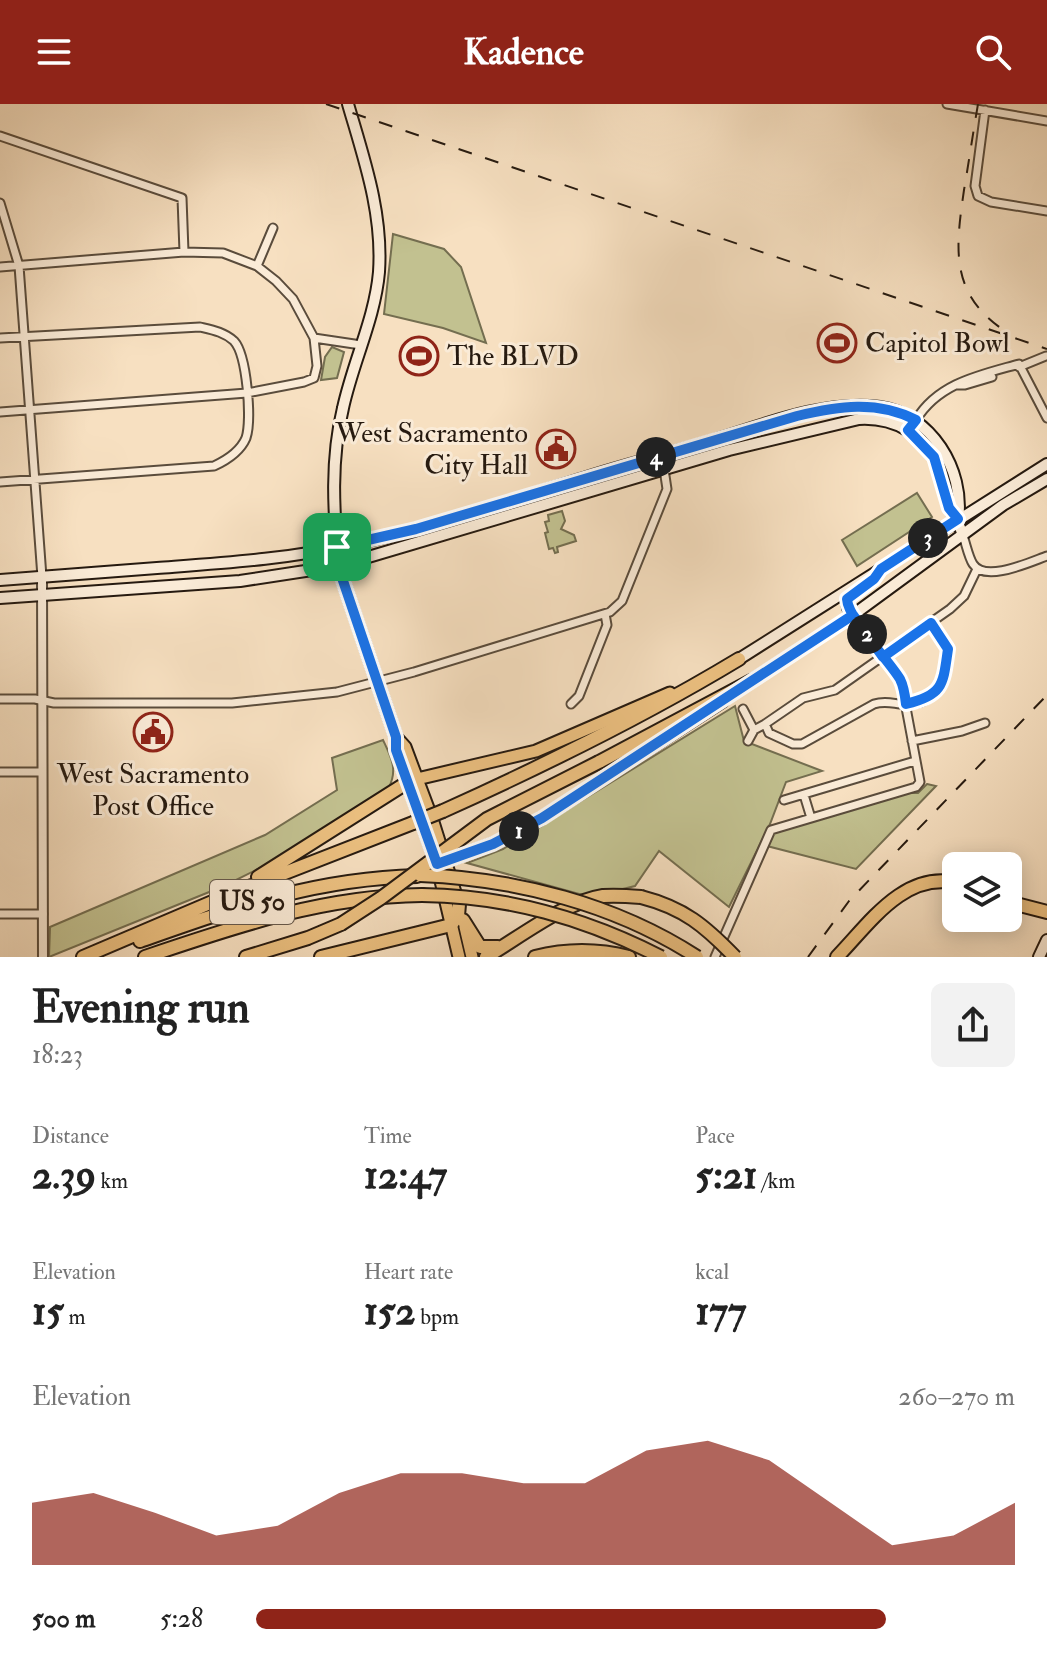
<!DOCTYPE html>
<html lang="en">
<head>
<meta charset="utf-8">
<style>
  :root { --surface:#fff; --page:#f2f2f2; --text:#222; --muted:#767676; --accent:#8f2418 }
  body { margin:0; font-family:"IM FELL Double Pica",serif; background:var(--page); color:var(--text); height:100vh; display:flex; flex-direction:column; font-size:30px; white-space:nowrap }
  * { box-sizing:border-box; margin:0 }
  p { font-size:26px; color:var(--muted) }
  .icon { flex:none; width:44px; height:44px; fill:none; stroke:currentColor; stroke-width:2; stroke-linecap:round; stroke-linejoin:round }
  .map { position:relative; height:853px; overflow:hidden }
  .drawer { display:flex; flex-direction:column; background:var(--surface); flex:1 }
  .drawer>* { flex:none }
  .tools { position:absolute; left:942px; top:748px; display:grid; gap:16px }
  .tools a { display:grid; place-items:center; width:80px; height:80px; border-radius:12px; background:var(--surface); box-shadow:0 4px 20px #0003; font-size:40px }
  .pin { position:absolute; display:grid; place-items:center; width:68px; height:68px; color:#fff; margin:-34px; border-radius:16px; box-shadow:0 4px 12px #0006 }
  .km { position:absolute; width:40px; height:40px; margin:-20px; border-radius:50%; background:#222; color:#fff; font-size:22px; line-height:40px; text-align:center }
  .round { display:grid; place-items:center; flex:none; width:84px; height:84px; border-radius:12px; background:var(--page) }
  .headline { display:flex; align-items:center; justify-content:space-between; height:136px; padding:0 32px }
  h1 { font-size:44px; font-weight:700; line-height:60px }
  .figures { display:grid; grid-template-columns:repeat(3,1fr); gap:12px; height:136px; padding:8px 32px }
  .figures div { display:grid; align-content:center }
  .figures b { font-size:40px; font-weight:700 }
  .figures small { font-size:22px; font-weight:400 }
  .figures p { font-size:22px }
  .chart { height:224px; padding:16px 32px }
  .chart p { display:flex; justify-content:space-between }
  .chart svg { width:100%; height:144px; margin-top:8px; fill:var(--accent); opacity:.7 }
  ul { padding:0 32px; list-style:none; font-size:26px }
  li { display:grid; grid-template-columns:128px 96px 1fr; align-items:center; height:60px }
  li i { height:20px; border-radius:10px; background:var(--accent) }
  header { display:flex; justify-content:space-between; align-items:center; height:104px; padding:0 32px; background:var(--accent); color:#fff; font-size:36px; font-weight:700 }
  .map>svg:first-child { display:block }
  .green { fill:#c2c190; stroke:#746e50; stroke-width:2 }
  .lines { fill:none; stroke-linecap:round; stroke-linejoin:round }
  .minor-casing { stroke:#5a4c3c; stroke-width:11 }
  .tertiary-casing { stroke:#5a4c3c; stroke-width:12 }
  .secondary-casing { stroke:#261a10; stroke-width:14 }
  .primary-casing { stroke:#261a10; stroke-width:15 }
  .motorway-casing { stroke:#261a10; stroke-width:16 }
  .minor { stroke:#faebd7; stroke-width:7 }
  .tertiary { stroke:#faebd7; stroke-width:8 }
  .secondary { stroke:#faebd7; stroke-width:10 }
  .primary { stroke:#ecc080; stroke-width:11 }
  .motorway { stroke:#ecc080; stroke-width:12 }
  .rail { stroke:#261a10; stroke-width:2; stroke-dasharray:14 14; stroke-linecap:butt }
  .motorway-bridge-casing { stroke:#261a10; stroke-width:16; stroke-linecap:butt }
  .motorway-bridge { stroke:#ecc080; stroke-width:12 }
  .route-casing { stroke:#fff; stroke-width:16 }
  .route { stroke:#1a73e8; stroke-width:10 }
  .labels { text-anchor:middle; dominant-baseline:central; stroke-width:6; stroke-linejoin:round; paint-order:stroke }
  .shield { fill:#faebd7; stroke:#66594c; stroke-width:2 }
  .shield-label { font-size:26px; font-weight:bold; fill:#261a10 }
  .poi-label { font-size:28px; fill:#261a10; stroke:#faebd7; text-anchor:start }
</style>
</head>
<body>
<header><svg class="icon" aria-label="menu" viewBox="0 0 24 24"><path d="M4 6h16M4 12h16M4 18h16"/></svg>Kadence<svg class="icon" aria-label="search" viewBox="0 0 24 24"><circle cx="10" cy="10" r="6"/><path d="M15 15l6 6"/></svg></header>
<div class="map">
<svg width="1047" height="853" viewBox="0 0 1047 853">
  <rect width="100%" height="100%" fill="#f7e0c1"/>
  <filter id="stains"><feTurbulence type="fractalNoise" baseFrequency=".0025" numOctaves="4"/><feColorMatrix values="0 0 0 0 .2 0 0 0 0 .09 0 0 0 0 .02 0 0 0 .5 -.17"/></filter>
  <radialGradient id="worn" r=".72"><stop offset=".6" stop-color="#630" stop-opacity="0"/><stop offset="1" stop-color="#630" stop-opacity=".3"/></radialGradient>
  <path class="green" d="M393,130L444,145L461,163L486,239L443,224L384,210Z
    M332,243L344,248L337,274L321,276L325,253Z
    M917,389L932,413L857,462L842,436Z
    M562,407L565,417L561,425L574,431L576,437L557,443L558,448L555,449L553,444L549,445L545,429L548,428L545,418L549,417L548,411Z
    M735,602L744,637L822,667L786,678L770,720L729,803L659,747L635,782L590,793L467,759L503,745Z
    M383,636C391,653 398,665 389,683L272,758L224,782L49,853L50,823L265,731L337,686L332,654Z
    M927,680L936,682L856,765L767,742L774,729L906,689H918Z"/>
  <g class="lines">
    <defs>
      <path id="minor" d="M947,0L1047,17
        M985,6L975,82L978,92L991,98L1047,107
        M0,32L182,94L184,148
        M0,99L19,162L42,473
        M257,162L273,124
        M0,163L184,148L223,149L257,162L276,177L293,195L314,234L361,241
        M0,234L200,223C213,226 224,228 234,237C247,251 252,316 246,334C240,348 227,356 214,362L0,378
        M1019,263L1046,252
        M958,281H965L992,273
        M0,308L247,289L304,278L314,274L317,262L314,234
        M916,316C938,279 980,271 1019,260L1047,314
        M962,429C966,439 968,452 973,460C985,479 1030,458 1047,452
        M931,519L948,545C943,576 940,603 900,600C891,599 884,597 874,600L802,640H793L769,629L765,620L803,594L835,586L950,505L964,492L977,465
        M0,595H35L54,599H232L337,588L414,568L610,508L622,497L667,385L662,352
        M571,600L579,592L607,521L605,510
        M743,605L754,626
        M748,637L754,626L765,620
        M912,637L962,627L985,619
        M0,668H41
        M804,691L811,714
        M784,696L915,657
        M0,810H43
        M715,853L771,726L916,683L920,678L901,577L853,511"/>
      <path id="tertiary" d="M42,473L43,853"/>
      <path id="secondary" d="M338,462C334,408 330,357 343,304C353,258 375,214 379,168C383,109 364,55 348,0
        M0,476C52,472 105,468 157,464C223,459 290,455 355,440C434,423 510,397 587,373C624,361 661,352 698,341C753,325 821,295 880,303C931,310 965,366 958,415
        M0,494L240,477L338,462L729,346L859,315C894,313 926,330 939,365C943,377 944,390 948,401C952,411 959,418 962,429
        M853,511L848,504L847,495L856,487
        M739,555L1047,360
        M751,577L853,511L1003,401L1047,375
        M1039,853L1047,836"/>
      <path id="primary" d="M338,462L396,633V646L437,760L459,853
        M396,633L405,643L432,715L458,798
        M417,675L536,647L670,589
        M437,760L493,740L525,725L723,597
        M465,823L472,853"/>
      <path id="motorway" d="M599,658L751,577
        M443,707C545,661 643,613 739,555
        M258,773L408,678L417,675
        M1008,798L1047,808
        M463,816L480,843H498
        M140,837C237,803 313,775 417,772
        M83,853L231,790L413,719
        M145,853C236,822 325,792 422,791
        M246,853L308,834L341,820
        M321,853L451,821L458,812L459,800
        M486,853C520,833 564,798 603,792C616,791 629,792 641,793
        M535,853C566,845 598,845 629,853
        M837,853C869,820 904,767 956,779"/>
    </defs>
    <use href="#minor" class="minor-casing"/>
    <use href="#tertiary" class="tertiary-casing"/>
    <use href="#secondary" class="secondary-casing"/>
    <use href="#primary" class="primary-casing"/>
    <use href="#motorway" class="motorway-casing"/>
    <use href="#minor" class="minor"/>
    <use href="#tertiary" class="tertiary"/>
    <use href="#secondary" class="secondary"/>
    <use href="#primary" class="primary"/>
    <use href="#motorway" class="motorway"/>
    <path class="rail" d="M326,0L1047,245
      M978,0C973,29 969,57 964,86C956,142 949,188 1002,225
      M808,853L849,797L1047,591"/>
    <defs>
      <path id="motorway-bridge" d="M413,719L443,707
        M420,771C517,775 615,800 697,853
        M422,791C508,792 585,814 661,853
        M641,793C684,804 705,822 735,853
        M341,820L381,794L487,715L599,658"/>
    </defs>
    <use href="#motorway-bridge" class="motorway-bridge-casing"/>
    <use href="#motorway-bridge" class="motorway-bridge"/>
  </g>
  <g class="lines">
    <defs>
      <path id="route" d="M337,443L338,462L396,633V646L437,760L493,740L542,714L853,511L883,553L931,519L948,545C943,580 944,591 906,600C905,591 904,583 900,575C888,555 848,515 847,495L874,475L881,465L958,415L949,404L934,353L908,326L916,316C877,296 838,302 797,312L416,425L337,443"/>
    </defs>
    <use href="#route" class="route-casing"/>
    <use href="#route" class="route"/>
  </g>
  <defs>
    <symbol id="stadium-ring" viewBox="-11 -11 22 22"><circle r="9.5" fill="#faebd7" stroke="#8f2418" stroke-width="1.5"/><path d="M0-5a6.5 5 0 1 0 0 10a6.5 5 0 1 0 0-10ZM-3.5-1.8h7v3.6h-7Z" fill="#8f2418"/></symbol>
    <symbol id="civic-ring" viewBox="-11 -11 22 22"><circle r="9.5" fill="#faebd7" stroke="#8f2418" stroke-width="1.5"/><path d="M-.6-6.5H3V-4.5H.6V-3L4-1V1h2V6H-6V1h2V-1L-.6-3ZM-1.2 2.5V6h2.4V2.5Z" fill="#8f2418"/></symbol>
  </defs>
  <g fill-rule="evenodd">
    <use href="#stadium-ring" x="815" y="217" width="44" height="44"/>
    <use href="#stadium-ring" x="397" y="230" width="44" height="44"/>
    <use href="#civic-ring" x="534" y="323" width="44" height="44"/>
    <use href="#civic-ring" x="131" y="606" width="44" height="44"/>
  </g>
  <g class="labels">
    <rect class="shield" x="210" y="776" width="84" height="44" rx="6"/>
    <g class="shield-label">
      <text x="252" y="798">US 50</text>
    </g>
    <g class="poi-label">
      <text x="865" y="239">Capitol Bowl</text>
      <text x="447" y="252">The BLVD</text>
      <text x="528" y="329" text-anchor="end">West Sacramento<tspan x="528" dy="32">City Hall</tspan></text>
      <text x="153" y="670" text-anchor="middle">West Sacramento<tspan x="153" dy="32">Post Office</tspan></text>
    </g>
  </g>
  <rect width="100%" height="100%" filter="url(#stains)"/>
  <rect width="100%" height="100%" fill="url(#worn)"/>
</svg>
<div class="tools">
<a><svg class="icon" aria-label="layers" viewBox="0 0 24 24"><path d="M12 4l9 5-9 5-9-5zM3 14l9 5 9-5"/></svg></a>
</div>
<div class="pin" style="left:337px;top:443px;background:#1e9e55"><svg class="icon" aria-label="arrive" viewBox="0 0 24 24"><path d="M6 21V4h12l-3 4 3 4H6"/></svg></div>
<b class="km" style="left:519px;top:727px">1</b>
<b class="km" style="left:867px;top:530px">2</b>
<b class="km" style="left:928px;top:434px">3</b>
<b class="km" style="left:656px;top:353px">4</b>
</div>
<section class="drawer">
<div class="headline"><div><h1>Evening run</h1><p>18:23</p></div><a class="round"><svg class="icon" aria-label="share" viewBox="0 0 24 24"><path d="M12 15V3M7 8l5-5 5 5M5 13v7h14v-7"/></svg></a></div>
<div class="figures">
<div><p>Distance</p><b>2.39<small> km</small></b></div>
<div><p>Time</p><b>12:47</b></div>
<div><p>Pace</p><b>5:21<small> /km</small></b></div>
</div>
<div class="figures">
<div><p>Elevation</p><b>15<small> m</small></b></div>
<div><p>Heart rate</p><b>152<small> bpm</small></b></div>
<div><p>kcal</p><b>177</b></div>
</div>
<div class="chart"><p><span>Elevation</span>260–270 m</p>
<svg viewBox="0 0 160 44" preserveAspectRatio="none"><path d="M0 44V25L10 22L20 28L30 35L40 32L50 22L60 16L70 16L80 19L90 19L100 9L110 6L120 12L130 25L140 38L150 35L160 25V44z"/></svg>
</div>
<ul>
<li><b>500 m</b>5:28<i style="width:83%"></i></li>
</ul>
</section>
</body>
</html>
